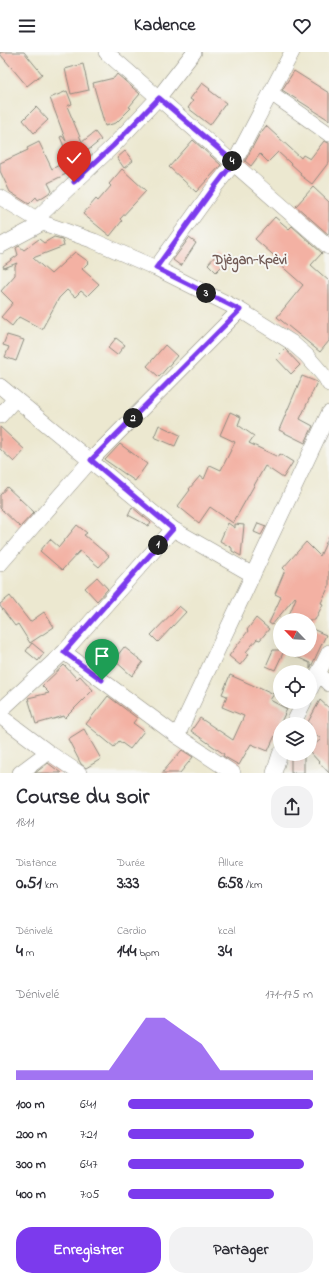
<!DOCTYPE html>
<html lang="fr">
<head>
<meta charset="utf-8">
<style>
  :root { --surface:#fff; --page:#f2f2f3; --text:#2b2b33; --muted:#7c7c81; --accent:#7c3aed }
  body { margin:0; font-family:"Indie Flower",sans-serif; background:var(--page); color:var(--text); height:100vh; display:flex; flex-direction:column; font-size:15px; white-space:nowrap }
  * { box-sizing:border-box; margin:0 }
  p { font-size:13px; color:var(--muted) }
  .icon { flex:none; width:22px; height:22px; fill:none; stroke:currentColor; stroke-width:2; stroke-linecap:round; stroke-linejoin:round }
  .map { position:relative; height:721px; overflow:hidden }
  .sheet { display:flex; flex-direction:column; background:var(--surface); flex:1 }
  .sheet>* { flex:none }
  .needle { width:26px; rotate:295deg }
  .controls { position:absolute; left:273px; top:561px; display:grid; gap:8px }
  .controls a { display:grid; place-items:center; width:44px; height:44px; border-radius:50%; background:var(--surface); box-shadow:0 4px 16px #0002; font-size:20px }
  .pin { position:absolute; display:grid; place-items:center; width:34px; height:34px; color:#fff; margin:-41px -17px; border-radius:50% 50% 50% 0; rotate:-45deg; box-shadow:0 0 4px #0007 }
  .pin .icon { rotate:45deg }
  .km { position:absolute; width:20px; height:20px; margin:-10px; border-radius:50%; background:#222; color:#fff; font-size:11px; line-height:20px; text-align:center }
  .round { display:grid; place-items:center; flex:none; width:42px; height:42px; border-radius:16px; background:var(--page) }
  .overview { display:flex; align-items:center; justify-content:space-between; height:68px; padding:0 16px }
  h1 { font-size:22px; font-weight:700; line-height:30px }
  .stats { display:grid; grid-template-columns:repeat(3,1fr); gap:6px; height:68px; padding:4px 16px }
  .stats div { display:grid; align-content:center }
  .stats b { font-size:17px; font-weight:700 }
  .stats small { font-size:11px; font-weight:400 }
  .stats p { font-size:11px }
  .chart { height:112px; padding:8px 16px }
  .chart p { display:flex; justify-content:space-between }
  .chart svg { width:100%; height:72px; margin-top:4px; fill:var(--accent); opacity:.7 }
  .action { display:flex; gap:8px; margin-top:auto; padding:8px 16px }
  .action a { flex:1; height:46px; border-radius:16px; background:var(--accent); color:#fff; font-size:16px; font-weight:700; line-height:46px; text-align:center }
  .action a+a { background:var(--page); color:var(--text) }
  ul { padding:0 16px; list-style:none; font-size:13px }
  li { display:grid; grid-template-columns:64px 48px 1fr; align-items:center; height:30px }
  li i { height:10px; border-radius:5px; background:var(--accent) }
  header { display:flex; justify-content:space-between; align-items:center; height:52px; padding:0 16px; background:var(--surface); font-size:18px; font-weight:700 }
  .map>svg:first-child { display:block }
  .building { fill:#f3b1a3 }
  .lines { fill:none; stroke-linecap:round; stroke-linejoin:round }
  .minor-casing { stroke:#8c8a7e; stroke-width:16 }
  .minor { stroke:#fff; stroke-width:15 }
  .route-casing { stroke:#fff; stroke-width:8 }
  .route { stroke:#7c3aed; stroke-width:5 }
  .labels { text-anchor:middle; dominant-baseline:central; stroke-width:4; stroke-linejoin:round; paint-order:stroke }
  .neighbourhood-label { font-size:14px; font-weight:bold; fill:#715a55; stroke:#f6f6f2 }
</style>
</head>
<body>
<header><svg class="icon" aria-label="menu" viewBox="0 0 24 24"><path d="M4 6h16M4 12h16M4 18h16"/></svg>Kadence<svg class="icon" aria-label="heart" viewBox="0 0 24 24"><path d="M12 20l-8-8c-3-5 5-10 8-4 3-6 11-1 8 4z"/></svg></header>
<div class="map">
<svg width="329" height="721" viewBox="0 0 329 721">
  <rect width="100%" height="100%" fill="#f6f6f2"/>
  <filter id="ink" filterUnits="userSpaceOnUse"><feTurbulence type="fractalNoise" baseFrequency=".025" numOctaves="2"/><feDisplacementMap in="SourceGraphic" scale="8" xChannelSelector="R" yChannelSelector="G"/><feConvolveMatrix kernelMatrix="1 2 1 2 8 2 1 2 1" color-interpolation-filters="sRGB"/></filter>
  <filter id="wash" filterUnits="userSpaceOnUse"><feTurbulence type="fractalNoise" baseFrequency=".012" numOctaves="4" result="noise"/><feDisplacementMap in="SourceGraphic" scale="16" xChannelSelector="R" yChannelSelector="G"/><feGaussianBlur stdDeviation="0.9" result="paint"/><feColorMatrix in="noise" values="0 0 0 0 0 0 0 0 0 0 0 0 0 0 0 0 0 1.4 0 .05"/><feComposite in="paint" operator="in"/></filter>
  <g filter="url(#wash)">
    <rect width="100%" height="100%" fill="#ece8d0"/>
    <g id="blocks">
      <path class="building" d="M0,0H24L42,22L27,34L0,2Z
        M83,12L89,38L71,42L65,17Z
        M294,19L329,41V68L282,38Z
        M117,22L140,42L129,55L131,56L116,71L105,74L93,31L114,26Z
        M202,31L210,37L209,38L226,51L210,73L188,56L193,49L190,47Z
        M67,39L72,52L67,54L82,90L95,80L101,88L82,103L83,106L71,111L60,85L62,84L66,89L50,46Z
        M36,55L48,68L34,81L23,68Z
        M266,74L301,106L303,103L310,107L324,89L329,91V110L312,132L300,123L301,121L278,100L268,110L260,102L251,114L245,109L259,83Z
        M193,88L221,113L196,140L169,115Z
        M39,90L52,117L61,112L66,122L48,131L52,139L38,148L36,145L29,152L10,140L0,119V111L28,98L27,96Z
        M125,99L133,109L124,116L117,106Z
        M122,117L146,139L120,167L122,169L110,184L83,162L96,147L98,149L111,134L109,132Z
        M313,135L329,150V183L296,154Z
        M275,165L289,177L292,174L322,201L311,213L329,229V289L320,300L277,265L303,233L277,210L279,208L255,187Z
        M54,185L62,187L64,194L33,206L51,222L75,200L89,210L82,217L99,232L87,244L81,239L75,245L67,238L59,246L42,277L19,265L12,274L1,265L13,251L1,239L15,223V214L17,211L4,216L3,214L18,203L16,196L19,194L24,198L39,187L44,191Z
        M189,186L196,191L181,214L173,208Z
        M217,202L225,211L216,220L208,212Z
        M7,283L24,288L16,309L5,305L9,295L3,293Z
        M116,286L125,293L117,303L108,296Z
        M165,293L177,304L159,325L147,314Z
        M285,297L300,313L291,322L276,306Z
        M302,324L317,330L300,367L313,374L305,391L279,378Z
        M230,360L241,365L238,373L254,384L249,391L278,405L280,402L293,410L283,426L265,414L233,471L210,455L199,471L178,454L190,438L189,437L200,424L204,427L210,413L221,418L235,390L220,383Z
        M159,373L180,383L175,394L154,385Z
        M0,375L25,398L14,410L0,397Z
        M120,392L147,412L135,429L105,408Z
        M7,435L34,460L20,475L0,456V443Z
        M132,455L151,471L149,474L128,463Z
        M228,471L235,476V472L244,473L241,504L232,499V496L220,489Z
        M258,471L266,474L261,483L254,480Z
        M77,473L87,481L84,483L109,504L99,515L80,499L62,518L40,499L50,487L59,495Z
        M329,484V534L321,551L323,552L315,568H287L296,546L295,545L272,573L269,571L281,545L275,542L285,518L283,516L306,490L320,504Z
        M97,525L108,537L97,549L85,536Z
        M10,544L30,570L44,560L54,575L30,591L18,572L15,574L0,554V552Z
        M179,554L186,560L158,590L151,583Z
        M256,566L269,577L260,588L257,587L246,600L249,602L240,613L229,604L248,579L247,578Z
        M310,576L326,583L310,617V611L284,599L275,618L266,614L273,598H310Z
        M32,591L44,601L38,609L26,599Z
        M124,595L143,610L132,624L114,608Z
        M64,613L77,627L80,624L93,638L65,666L64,664L36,672L28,646L49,641L42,634Z
        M230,623L259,636V635L274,642L270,648L287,657L268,699L251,692L239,713L223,704L224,702L191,679L200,666L233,688L244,664L222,655L227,644L222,642Z
        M108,644L137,666L133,671L144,679L130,697L119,689L114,695L86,672Z
        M320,648L329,656V721L310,700V697L321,687L310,678V672H307Z
        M84,677L101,707L86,716L81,712L68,687Z
        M182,698L193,705L180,721H162Z
        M291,702H304V721H291Z
        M48,711L61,721H35Z"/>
    </g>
  </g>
  <g filter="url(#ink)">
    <use href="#blocks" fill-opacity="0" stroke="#8c8a7e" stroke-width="1"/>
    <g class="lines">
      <defs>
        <path id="minor" d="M106,0L329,195
          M271,41L329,82
          M0,145L43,171L94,189L156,216L240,258L291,290L306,303L325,325L329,332
          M36,167L113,94L159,45L194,0
          M0,194L43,171
          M156,216L213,137L234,111L292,0
          M0,334L173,477L253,523
          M0,364L15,347
          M0,512L91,408L240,258
          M64,600L177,684L233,721
          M318,621L329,632
          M310,638L329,600
          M0,659L64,600L173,477
          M0,664L48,700L79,721
          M293,672L304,650
          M177,684L329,361
          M20,721L48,700
          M274,721L280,702"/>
      </defs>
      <use href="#minor" class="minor-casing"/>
      <use href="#minor" class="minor"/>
    </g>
  </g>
  <g class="lines" filter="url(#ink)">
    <defs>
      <path id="route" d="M74,130L113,94L159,46L234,110L213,137L156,216L240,258L91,408L173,477L64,600L102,628"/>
    </defs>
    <use href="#route" class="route-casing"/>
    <use href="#route" class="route"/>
  </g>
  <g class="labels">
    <g class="neighbourhood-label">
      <text x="250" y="208">Djègan-Kpèvi</text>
    </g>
  </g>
</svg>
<div class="controls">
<a><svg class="needle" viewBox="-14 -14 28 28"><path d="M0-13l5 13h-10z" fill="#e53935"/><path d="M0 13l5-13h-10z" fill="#7c7c81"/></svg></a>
<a><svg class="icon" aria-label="locate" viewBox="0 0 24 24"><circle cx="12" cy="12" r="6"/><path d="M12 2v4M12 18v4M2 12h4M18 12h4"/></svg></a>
<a><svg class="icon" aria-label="layers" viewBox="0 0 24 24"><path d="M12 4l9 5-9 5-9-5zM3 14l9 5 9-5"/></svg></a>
</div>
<div class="pin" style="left:102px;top:628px;background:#1e9e55"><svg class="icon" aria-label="arrive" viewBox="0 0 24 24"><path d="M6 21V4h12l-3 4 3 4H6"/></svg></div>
<div class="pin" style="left:74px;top:130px;background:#d93025"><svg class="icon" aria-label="check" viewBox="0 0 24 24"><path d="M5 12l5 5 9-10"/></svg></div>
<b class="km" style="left:158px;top:493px">1</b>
<b class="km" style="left:133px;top:366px">2</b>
<b class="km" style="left:206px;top:241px">3</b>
<b class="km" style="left:232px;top:109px">4</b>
</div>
<section class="sheet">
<div class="overview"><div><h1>Course du soir</h1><p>18:11</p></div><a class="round"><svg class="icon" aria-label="share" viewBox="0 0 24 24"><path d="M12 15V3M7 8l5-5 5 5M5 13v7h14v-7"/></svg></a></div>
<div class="stats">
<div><p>Distance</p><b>0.51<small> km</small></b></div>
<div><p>Durée</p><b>3:33</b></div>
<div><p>Allure</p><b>6:58<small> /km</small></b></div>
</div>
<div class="stats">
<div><p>Dénivelé</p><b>4<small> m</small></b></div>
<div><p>Cardio</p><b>144<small> bpm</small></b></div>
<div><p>kcal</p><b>34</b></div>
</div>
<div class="chart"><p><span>Dénivelé</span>171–175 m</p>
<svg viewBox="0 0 160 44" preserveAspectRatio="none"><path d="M0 44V38L10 38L20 38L30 38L40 38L50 38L60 22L70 6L80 6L90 14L100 22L110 38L120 38L130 38L140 38L150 38L160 38V44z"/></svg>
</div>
<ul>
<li><b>100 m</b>6:41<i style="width:100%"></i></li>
<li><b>200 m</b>7:21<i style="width:68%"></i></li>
<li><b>300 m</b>6:47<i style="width:95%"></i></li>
<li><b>400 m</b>7:05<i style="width:79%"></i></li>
</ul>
<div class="action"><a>Enregistrer</a><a>Partager</a></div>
</section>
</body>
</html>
